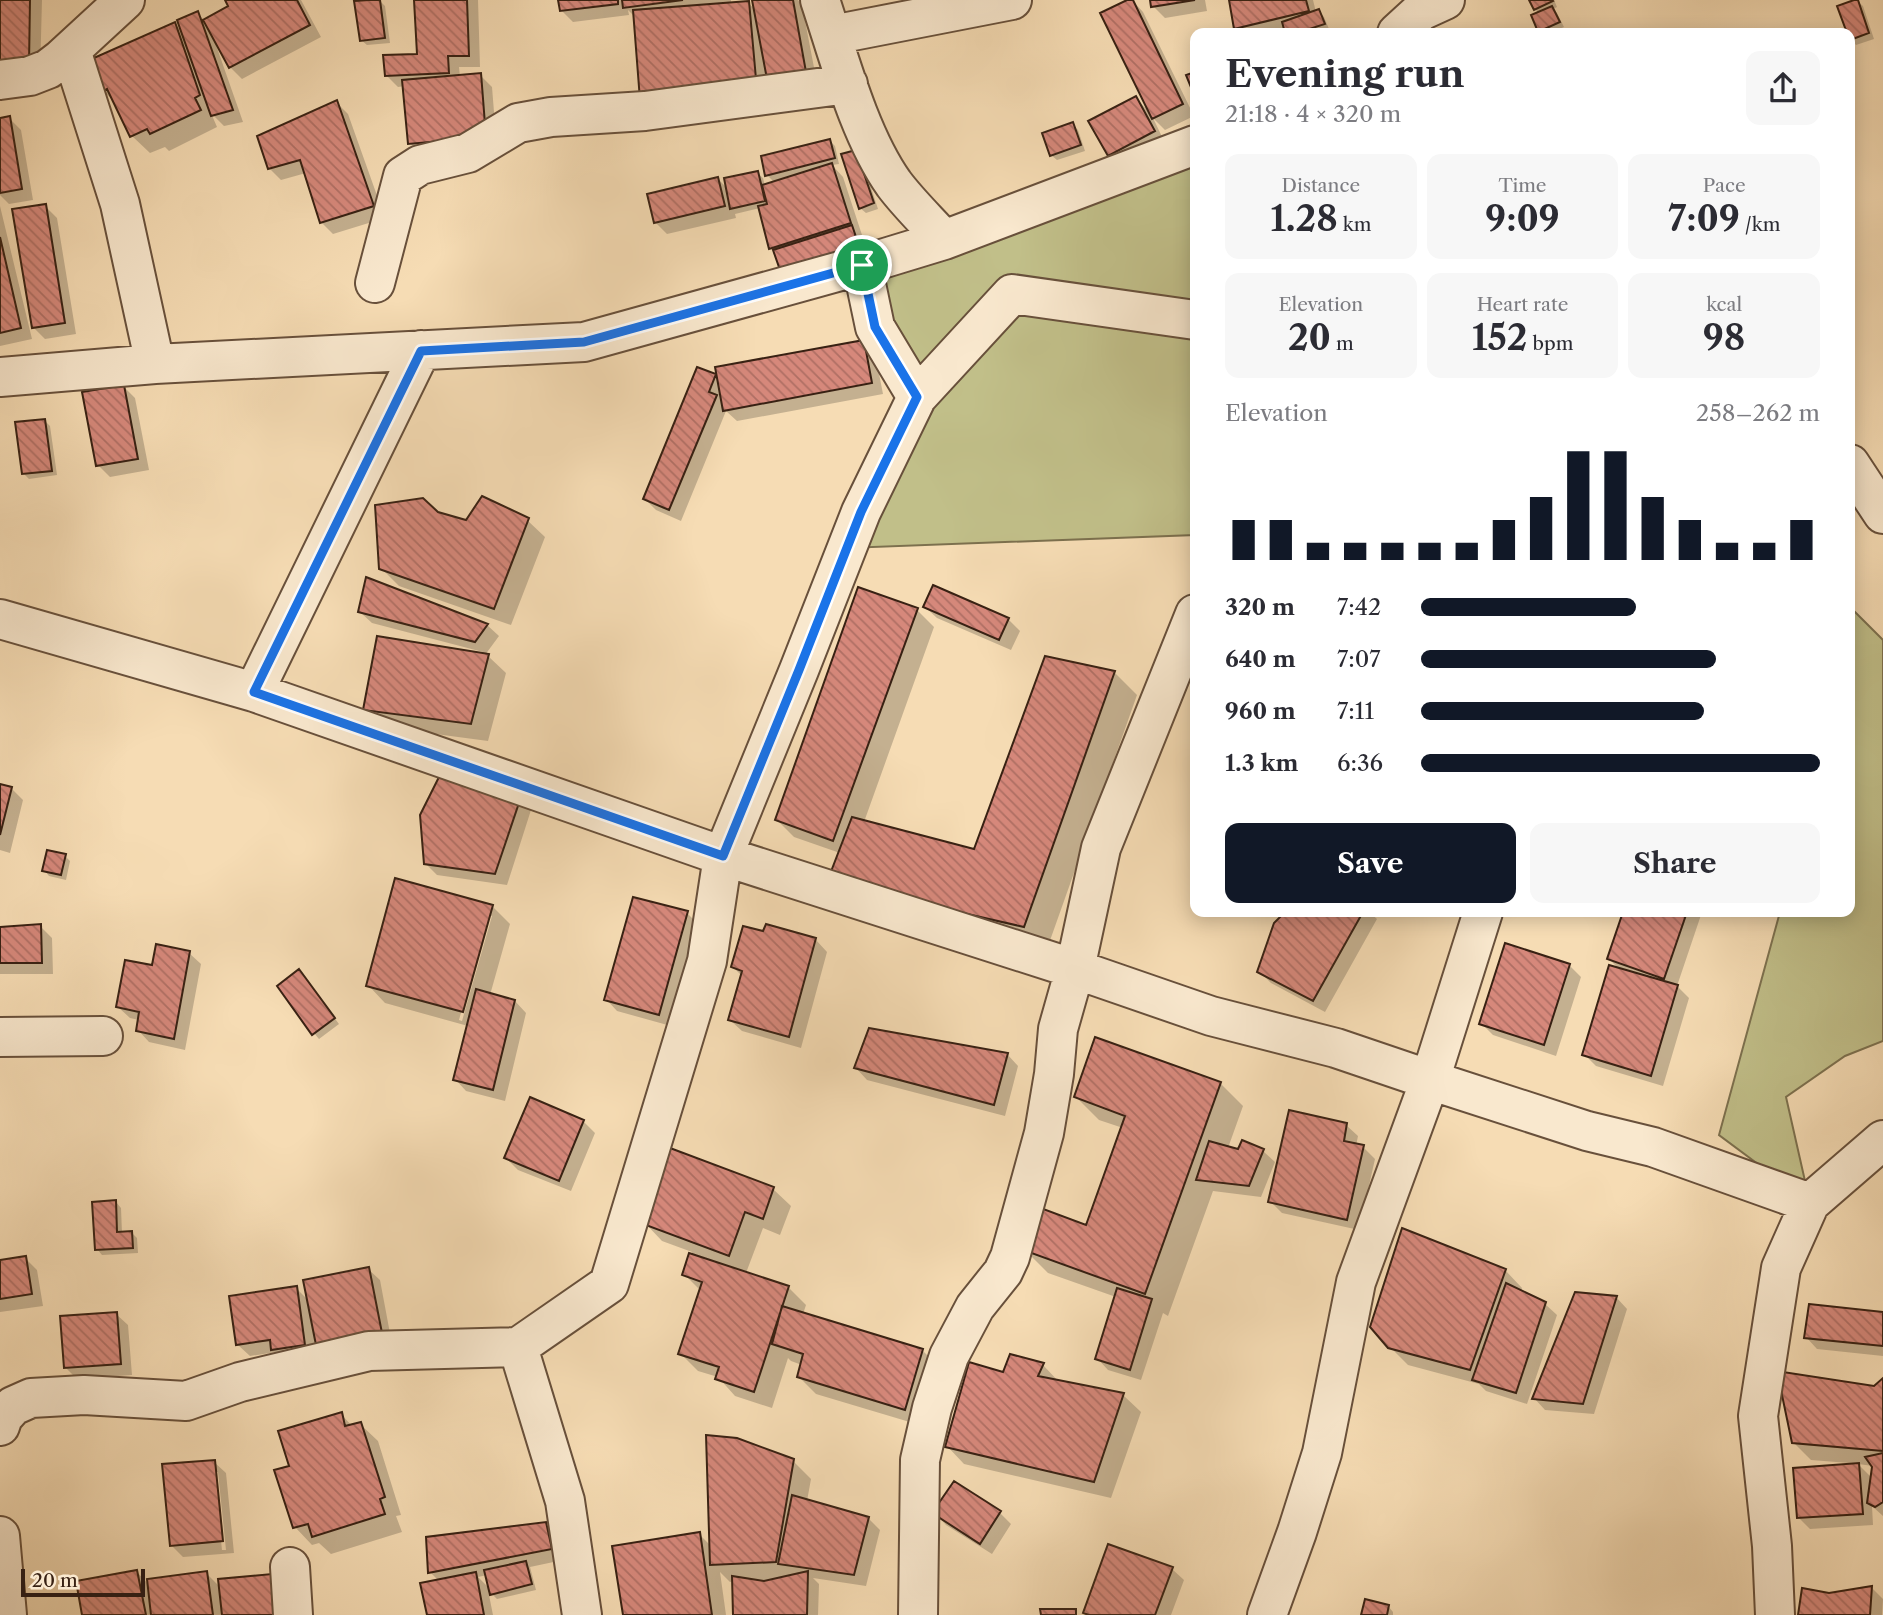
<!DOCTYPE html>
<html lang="en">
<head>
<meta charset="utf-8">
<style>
  :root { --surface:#fff; --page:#f7f7f7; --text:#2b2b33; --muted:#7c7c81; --accent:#111827 }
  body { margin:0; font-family:"Libre Caslon Text",serif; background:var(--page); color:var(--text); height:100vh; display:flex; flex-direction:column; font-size:26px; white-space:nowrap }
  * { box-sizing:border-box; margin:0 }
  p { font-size:23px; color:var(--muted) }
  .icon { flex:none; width:38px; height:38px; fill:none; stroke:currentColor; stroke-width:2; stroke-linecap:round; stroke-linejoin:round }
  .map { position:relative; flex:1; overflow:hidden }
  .sheet { position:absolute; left:1190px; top:28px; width:665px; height:889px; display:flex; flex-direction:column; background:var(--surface); border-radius:14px; box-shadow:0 4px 18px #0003 }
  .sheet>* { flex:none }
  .scale { position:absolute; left:21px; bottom:18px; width:124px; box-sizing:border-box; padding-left:7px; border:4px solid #382113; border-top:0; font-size:19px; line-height:24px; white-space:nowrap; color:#382113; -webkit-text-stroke:5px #f9e8ce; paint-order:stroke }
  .pin { position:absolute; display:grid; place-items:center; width:60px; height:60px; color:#fff; margin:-30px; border:4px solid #fff; border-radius:50%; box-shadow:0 2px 7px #0007 }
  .round { display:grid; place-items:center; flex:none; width:74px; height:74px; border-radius:14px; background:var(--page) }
  .overview { display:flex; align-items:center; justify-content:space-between; height:119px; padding:0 35px }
  h1 { font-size:38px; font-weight:700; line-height:52px }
  .stats { display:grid; grid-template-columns:repeat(3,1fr); gap:10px; height:119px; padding:7px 35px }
  .stats div { display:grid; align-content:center; border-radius:14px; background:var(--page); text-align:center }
  .stats b { font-size:35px; font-weight:700 }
  .stats small { font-size:19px; font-weight:400 }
  .stats p { font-size:19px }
  .chart { height:196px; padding:14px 35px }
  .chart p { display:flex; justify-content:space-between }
  .chart svg { width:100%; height:126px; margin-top:7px; stroke:var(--accent); stroke-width:6 }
  .primary-button { display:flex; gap:14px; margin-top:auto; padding:14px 35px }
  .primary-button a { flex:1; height:80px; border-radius:14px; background:var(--accent); color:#fff; font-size:28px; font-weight:700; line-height:80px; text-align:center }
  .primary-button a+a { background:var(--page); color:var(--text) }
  ul { padding:0 35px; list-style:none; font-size:23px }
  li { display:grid; grid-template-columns:112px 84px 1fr; align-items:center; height:52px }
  li i { height:18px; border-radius:9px; background:var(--accent) }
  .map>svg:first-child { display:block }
  .grass { fill:#c1bf89; stroke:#7c704e; stroke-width:2 }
  .shadow { fill:#0003; fill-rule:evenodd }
  .building { fill:url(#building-back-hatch); stroke:#382113; stroke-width:2 }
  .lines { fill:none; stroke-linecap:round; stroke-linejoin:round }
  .minor-casing { stroke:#68503b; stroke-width:42 }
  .minor { stroke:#f9e8ce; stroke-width:38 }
  .route-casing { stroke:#fff; stroke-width:14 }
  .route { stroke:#1a73e8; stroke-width:9 }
</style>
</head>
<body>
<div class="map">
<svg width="1883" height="1615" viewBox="0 0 1883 1615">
  <defs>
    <pattern id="building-back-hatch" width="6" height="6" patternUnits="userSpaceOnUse" patternTransform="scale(1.75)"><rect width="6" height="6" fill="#d6887b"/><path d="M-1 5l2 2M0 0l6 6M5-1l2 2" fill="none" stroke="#af6f64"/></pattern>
  </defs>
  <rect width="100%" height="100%" fill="#f6dcb4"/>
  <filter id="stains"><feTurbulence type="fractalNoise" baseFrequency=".00286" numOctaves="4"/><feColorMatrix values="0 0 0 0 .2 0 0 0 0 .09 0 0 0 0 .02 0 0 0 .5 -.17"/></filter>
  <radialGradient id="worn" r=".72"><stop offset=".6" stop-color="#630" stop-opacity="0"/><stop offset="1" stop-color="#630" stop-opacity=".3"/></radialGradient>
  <path class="grass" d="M1195,145V535L847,548L917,397L862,265Z
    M1850,607L1883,640V1041L1845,1056L1786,1097L1810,1203L1719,1135L1780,912H1850Z"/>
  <path class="shadow" d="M0,0H42L40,75L2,74Z
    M228,0H301L321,37L242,79L230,67L218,44L216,45L243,122L224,126L211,113L217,127L169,151L165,147L150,153L132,136L117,104L103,91L175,24L184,33L197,13L205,21L230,7Z
    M379,0L385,6L390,43L367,45L361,40Z
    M416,0H478L480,67H459L460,77L480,75L492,87L497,149L421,155L410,143L405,86L398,87L386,75L419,56Z
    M560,0H731V4L748,3L756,10L754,0H798L802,5L817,83L773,108L636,18L628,10L629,15L573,22L561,10Z
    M1132,0L1143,12L1194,116L1165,130L1153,118L1165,143L1121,167L1110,155L1136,98L1149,112Z
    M1152,0H1205L1207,11L1165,18L1153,6Z
    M1230,0H1313L1316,12L1319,11L1324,17L1329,29L1317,33H1287L1286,30L1274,33H1240L1235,28Z
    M1531,0H1554L1557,7L1553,9L1557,13L1564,27L1551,33H1543L1540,31L1539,13L1535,9Z
    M1857,1L1863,6L1874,39L1856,45L1851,39L1840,7Z
    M336,102L348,114L385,218L333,234L321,222L306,173L281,180L269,168Z
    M9,118L21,130L33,200L9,204L0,195V119Z
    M1072,124L1078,130L1085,151L1057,160L1051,155Z
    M830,141L835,146L839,164L832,165L843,177L862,235L858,236L863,251L777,255L771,248L760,208L735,214L736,218L667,234L655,222L718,179L728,189L757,173L763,178L765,186L775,183L767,175Z
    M861,157L878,209L866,213L860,208Z
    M0,206L32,339L0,346Z
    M45,206L57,218L76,334L45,339L33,327Z
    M864,342L875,353L883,394L737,421L726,411L681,521L656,510L645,499L715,376L719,380Z
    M124,387L135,398L149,470L110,477L98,465Z
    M44,420L50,426L57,475L29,479L23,473Z
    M437,513L466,522L527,520L545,537L511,625L399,586L381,568Z
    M368,580L487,625L499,636L485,655L488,656L506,673L488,741L383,727L365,709L483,655V652L372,623L360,612Z
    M925,607L1008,619L1020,631L1011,650L937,618Z
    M917,610L934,627L864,822L975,851L1114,672L1137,695L1047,949L829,881L840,853L794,837L777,820Z
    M0,785L11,788L23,800L10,853L0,850Z
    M520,798L531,810L507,885L437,875L425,863Z
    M65,856L70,861L66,880L49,876L44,870Z
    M492,906L510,924L490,995L515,1001L526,1013L505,1101L466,1091L455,1079L468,1026L385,1003L368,985ZM488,916H492L462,1021L459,1020Z
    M1288,912H1369L1377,919L1325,1012L1271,983L1259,971L1276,924Z
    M1625,912H1702L1677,986L1689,998L1663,1086L1596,1066L1584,1054L1620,970L1609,959Z
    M687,913L699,925L671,1026L617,1011L606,999Z
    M40,926L52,938L53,974H0V929Z
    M767,926L816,940L827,952L801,1048L742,1031L730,1020L742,976L733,967L764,933Z
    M1506,945L1570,966L1581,977L1556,1056L1493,1035L1481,1023Z
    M189,953L201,964L185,1050L149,1042L138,1030L139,1020L130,1018L118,1007L154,967Z
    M304,977L339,1024L319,1039L314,1033Z
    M1007,1054L1018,1066L1005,1116L867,1080L856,1068Z
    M1220,1083L1243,1106L1228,1148L1239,1151H1263L1275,1162L1261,1197L1213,1191L1168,1316L1163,1313L1141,1380L1108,1370L1097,1358L1116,1297L1048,1273L1025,1250L1088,1227L1123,1128L1099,1120L1076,1097Z
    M583,1121L595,1133L571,1191L518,1170L506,1158Z
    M1346,1125L1358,1136L1356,1146L1363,1147L1375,1159L1359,1230L1282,1213L1270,1201Z
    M773,1189L791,1206L780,1235L763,1228L746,1273L788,1287L806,1305L803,1314L922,1350L940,1368L923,1426L816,1394L799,1377L802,1365L791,1361L788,1358L772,1408L735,1396L718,1377L698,1371L680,1353L701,1291L684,1274L692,1252L662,1241L645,1223Z
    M116,1202L121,1208L122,1233L131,1232L137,1238L138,1253L102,1255L97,1249Z
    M25,1258L37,1270L43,1306L0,1312V1262Z
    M368,1269L380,1280L392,1344L329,1356L314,1341L316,1356L285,1361L276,1352L250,1356L238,1345L296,1288L308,1300Z
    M1505,1270L1522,1288L1521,1292L1545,1304L1557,1315L1527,1404L1486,1391L1479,1384L1408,1365L1390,1347Z
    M1616,1297L1627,1309L1594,1414L1545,1410L1534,1398Z
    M116,1314L128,1325L132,1375L77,1379L66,1368Z
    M1883,1314V1356L1817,1349L1806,1337Z
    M1043,1365L1060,1383L1123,1395L1141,1412L1111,1498L964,1464L947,1446L1004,1374Z
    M1883,1381V1516L1872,1506L1873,1525L1810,1529L1798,1517L1849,1465V1463L1811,1460L1793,1442L1875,1388ZM1858,1464L1873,1466L1872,1478Z
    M341,1414L352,1426L360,1424L378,1441L401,1515L396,1516L402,1532L331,1554L319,1543L312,1545L295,1527L291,1467Z
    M793,1461L811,1479L807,1501L868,1518L880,1530L866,1586L813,1578L819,1584L818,1615H735L734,1581L730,1582L720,1572L726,1615H625L699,1534L711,1546Z
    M214,1462L226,1473L234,1553L183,1557L171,1545ZM214,1472H218L226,1550H222Z
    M999,1512L1011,1524L992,1554L946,1525L935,1513Z
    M545,1524L557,1536L563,1560L530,1567L536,1590L497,1599L488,1590L493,1615H428L439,1581L430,1572ZM487,1575L490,1589L478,1577Z
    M1172,1569L1184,1580L1171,1615H1088L1085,1612Z
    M137,1572L149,1585L206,1573L221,1588L286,1615H84Z
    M1872,1588L1883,1599L1882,1615H1800L1829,1595Z
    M1388,1606L1393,1612V1615H1363Z"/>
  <path class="building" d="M0,0H30L29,64H0Z
    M225,0H297L310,25L229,68L203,20L228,6Z
    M369,0H380L385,38L360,41L354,1Z
    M414,0H467L469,56H448L449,73L385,76L383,55L417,54Z
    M558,0H618V4L560,11Z
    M622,0H683L623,8Z
    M752,0H793L806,72L767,79Z
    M1127,0H1133L1183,104L1152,119L1100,13Z
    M1150,0H1195L1151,7Z
    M1229,0H1306L1309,11L1234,29Z
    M1529,0H1552L1553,1L1534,10Z
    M1854,0H1858L1869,33L1850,40V33H1847L1837,6Z
    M749,1L757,90L640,100L633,10Z
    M1552,6L1560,22L1538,32L1531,15Z
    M1319,9L1325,24L1297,33H1285L1282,22Z
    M198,11L233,110L211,116L177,20Z
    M175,22L200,95L195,98L201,110L150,134L147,129L130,137L107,89L102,92L87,61Z
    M1195,72V97L1186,75Z
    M481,73L486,137L408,144L402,80Z
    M1136,96L1155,131L1108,156L1088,121Z
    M337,100L374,206L320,223L300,160L268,169L257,136Z
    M10,116L22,189L0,193V118Z
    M1073,122L1081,145L1050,156L1042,133Z
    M830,139L835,158L765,176L761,156Z
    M856,150L874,203L859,209L841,154Z
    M832,163L851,223L769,249L758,206L767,204L762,185Z
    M758,171L765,201L730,209L724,178Z
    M718,177L725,206L654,223L647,194Z
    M46,204L65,323L32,328L12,209Z
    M852,225L859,246L780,270L773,250Z
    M0,237L21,328L0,333Z
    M864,340L872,383L723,411L715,367Z
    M697,367L716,374L709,392L717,395L669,510L643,499Z
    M124,385L138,459L96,466L82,392Z
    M45,419L52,471L22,474L15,422Z
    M482,496L529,518L494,609L379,569L375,505L423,498L438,512L466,520Z
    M366,577L488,624L475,642L358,612Z
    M933,585L1009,618L999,640L923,607Z
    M858,587L918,608L833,841L775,820Z
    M377,636L489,654L471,724L363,710Z
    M1045,656L1115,671L1024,927L827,882L852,817L974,849Z
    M442,771L521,797L495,874L424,864L420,815Z
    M0,784L12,787L0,835Z
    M47,850L66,854L61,875L42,871Z
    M395,878L493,905L463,1012L366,986Z
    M633,897L688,911L659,1015L604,1000Z
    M1285,912H1363L1313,1001L1257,972L1274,923Z
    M1623,912H1687L1664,979L1607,959Z
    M41,924L42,963H0V927Z
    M766,924L816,938L789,1037L728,1020L742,971L731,967L743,926L763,931Z
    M1505,943L1570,964L1544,1045L1479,1024Z
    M156,944L190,951L174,1039L136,1031L139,1012L116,1007L125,960L152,965Z
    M1609,965L1678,985L1651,1076L1582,1055Z
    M299,969L335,1018L312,1035L277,986Z
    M476,989L515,1000L493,1090L453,1080Z
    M869,1028L1008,1053L994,1105L854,1068Z
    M1095,1037L1221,1082L1145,1294L1023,1250L1038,1207L1086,1225L1125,1116L1074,1097Z
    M530,1097L584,1120L559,1181L504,1158Z
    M1289,1110L1347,1123L1344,1141L1364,1145L1347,1220L1268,1202Z
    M1242,1140L1264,1149L1249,1186L1196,1180L1209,1141L1238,1149Z
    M670,1148L774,1187L763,1219L745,1212L729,1256L643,1224Z
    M116,1200L117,1232L132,1231L133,1248L95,1250L92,1202Z
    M1402,1228L1506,1269L1470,1370L1388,1348L1370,1327Z
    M689,1253L789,1286L754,1392L715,1379L719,1367L678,1354L702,1282L682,1275Z
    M26,1256L32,1294L0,1299V1260Z
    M369,1267L382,1333L316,1345L303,1280Z
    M1506,1283L1546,1302L1516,1393L1472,1380Z
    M297,1286L305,1345L271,1350L270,1340L236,1345L229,1296Z
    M1117,1288L1152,1299L1130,1370L1095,1359Z
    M1575,1292L1617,1296L1583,1404L1532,1399Z
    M1809,1304L1883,1312V1346L1804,1338Z
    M782,1306L923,1349L905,1410L797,1377L803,1354L772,1344Z
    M117,1312L121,1364L64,1368L60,1316Z
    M1010,1354L1044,1363L1038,1376L1124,1393L1094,1482L945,1447L969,1362L1003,1372Z
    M1777,1371L1874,1386L1883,1378V1451L1792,1443Z
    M342,1412L345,1426L361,1422L385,1497L380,1499L385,1514L312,1537L308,1524L293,1528L274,1470L289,1466L278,1431Z
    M706,1435L737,1438L794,1459L776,1562L710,1565Z
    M1883,1453V1502L1875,1507L1867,1503L1872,1467L1865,1457Z
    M215,1460L223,1541L170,1546L162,1464Z
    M1859,1463L1863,1514L1797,1518L1793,1468Z
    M954,1481L1001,1511L980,1544L932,1513Z
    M792,1495L869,1517L854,1575L778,1564Z
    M546,1522L552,1549L428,1573L426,1537Z
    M700,1532L712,1615H623L612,1546Z
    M1108,1544L1173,1567L1155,1615H1089L1083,1613Z
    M526,1561L532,1584L490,1595L484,1570Z
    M137,1570L146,1615H82L76,1581Z
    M207,1571L213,1615H151L147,1579Z
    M808,1571L807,1615H733L732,1576L764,1581Z
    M476,1572L484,1615H427L420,1583Z
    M272,1574L276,1615H222L218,1579Z
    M1872,1586L1870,1615H1798L1802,1588L1829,1593Z
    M1365,1599L1389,1605L1387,1615H1361Z
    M1040,1609H1076V1615H1041Z"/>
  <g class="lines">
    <defs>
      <path id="minor" d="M820,0C839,57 859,135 894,184C909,204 928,222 944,240
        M1397,33L1421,11L1445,0
        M832,35L1012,0
        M71,50L120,204L155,364
        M0,80L30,76L48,69L61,59L125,0
        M375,283L403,176L420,165L468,153L518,123L551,117L645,111L848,84
        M0,377L155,364L584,342L862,265
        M917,397L1012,294L1195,320
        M1850,464L1883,514
        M0,619L254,692L723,856L1075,969L1211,1016L1336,1048L1445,1085L1587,1131L1653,1147L1810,1203
        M254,692L421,350
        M0,1037L103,1036
        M0,1426L3,1417L13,1406L31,1398L84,1395L186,1401L240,1382L369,1351L518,1347
        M0,1536L7,1615
        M290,1567L293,1615
        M582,1615L565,1501L518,1347L609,1284L707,961L723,856L799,670L861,512L917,397L875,327L862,265L944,240L1195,145
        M918,1615L920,1460L932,1408L949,1356L975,1307L1003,1272L1010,1257L1044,1133L1054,1074L1058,1029L1075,969L1101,848L1195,614
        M1267,1615L1297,1532L1322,1453L1356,1282L1430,1080L1483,912
        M1775,1615L1772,1546L1758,1416L1781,1268L1810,1203L1883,1140"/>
    </defs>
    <use href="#minor" class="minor-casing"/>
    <use href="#minor" class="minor"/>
  </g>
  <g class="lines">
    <defs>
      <path id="route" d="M862,265L875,327L917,397L861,512L799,670L723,856L254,692L421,351L584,342Z"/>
    </defs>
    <use href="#route" class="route-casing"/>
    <use href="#route" class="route"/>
  </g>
  <rect width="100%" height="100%" filter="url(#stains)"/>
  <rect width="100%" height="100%" fill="url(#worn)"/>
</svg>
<div class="scale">20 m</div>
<div class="pin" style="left:862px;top:265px;background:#1e9e55"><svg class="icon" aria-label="arrive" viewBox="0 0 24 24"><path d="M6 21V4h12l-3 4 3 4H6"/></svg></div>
<section class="sheet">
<div class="overview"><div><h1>Evening run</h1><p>21:18 · 4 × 320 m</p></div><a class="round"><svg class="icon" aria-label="share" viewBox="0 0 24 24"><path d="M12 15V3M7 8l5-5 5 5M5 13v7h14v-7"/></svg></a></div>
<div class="stats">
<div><p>Distance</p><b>1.28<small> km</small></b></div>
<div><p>Time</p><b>9:09</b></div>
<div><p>Pace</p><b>7:09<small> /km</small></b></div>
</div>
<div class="stats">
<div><p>Elevation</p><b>20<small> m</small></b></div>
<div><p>Heart rate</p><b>152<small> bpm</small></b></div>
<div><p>kcal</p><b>98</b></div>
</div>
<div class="chart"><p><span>Elevation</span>258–262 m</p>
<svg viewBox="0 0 160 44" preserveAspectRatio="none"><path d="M5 44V30M15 44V30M25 44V38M35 44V38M45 44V38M55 44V38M65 44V38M75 44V30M85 44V22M95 44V6M105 44V6M115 44V22M125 44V30M135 44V38M145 44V38M155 44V30"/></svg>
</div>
<ul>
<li><b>320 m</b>7:42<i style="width:54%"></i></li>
<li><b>640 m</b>7:07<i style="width:74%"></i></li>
<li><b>960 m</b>7:11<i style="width:71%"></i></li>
<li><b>1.3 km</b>6:36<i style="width:100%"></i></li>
</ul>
<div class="primary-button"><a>Save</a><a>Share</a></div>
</section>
</div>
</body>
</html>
